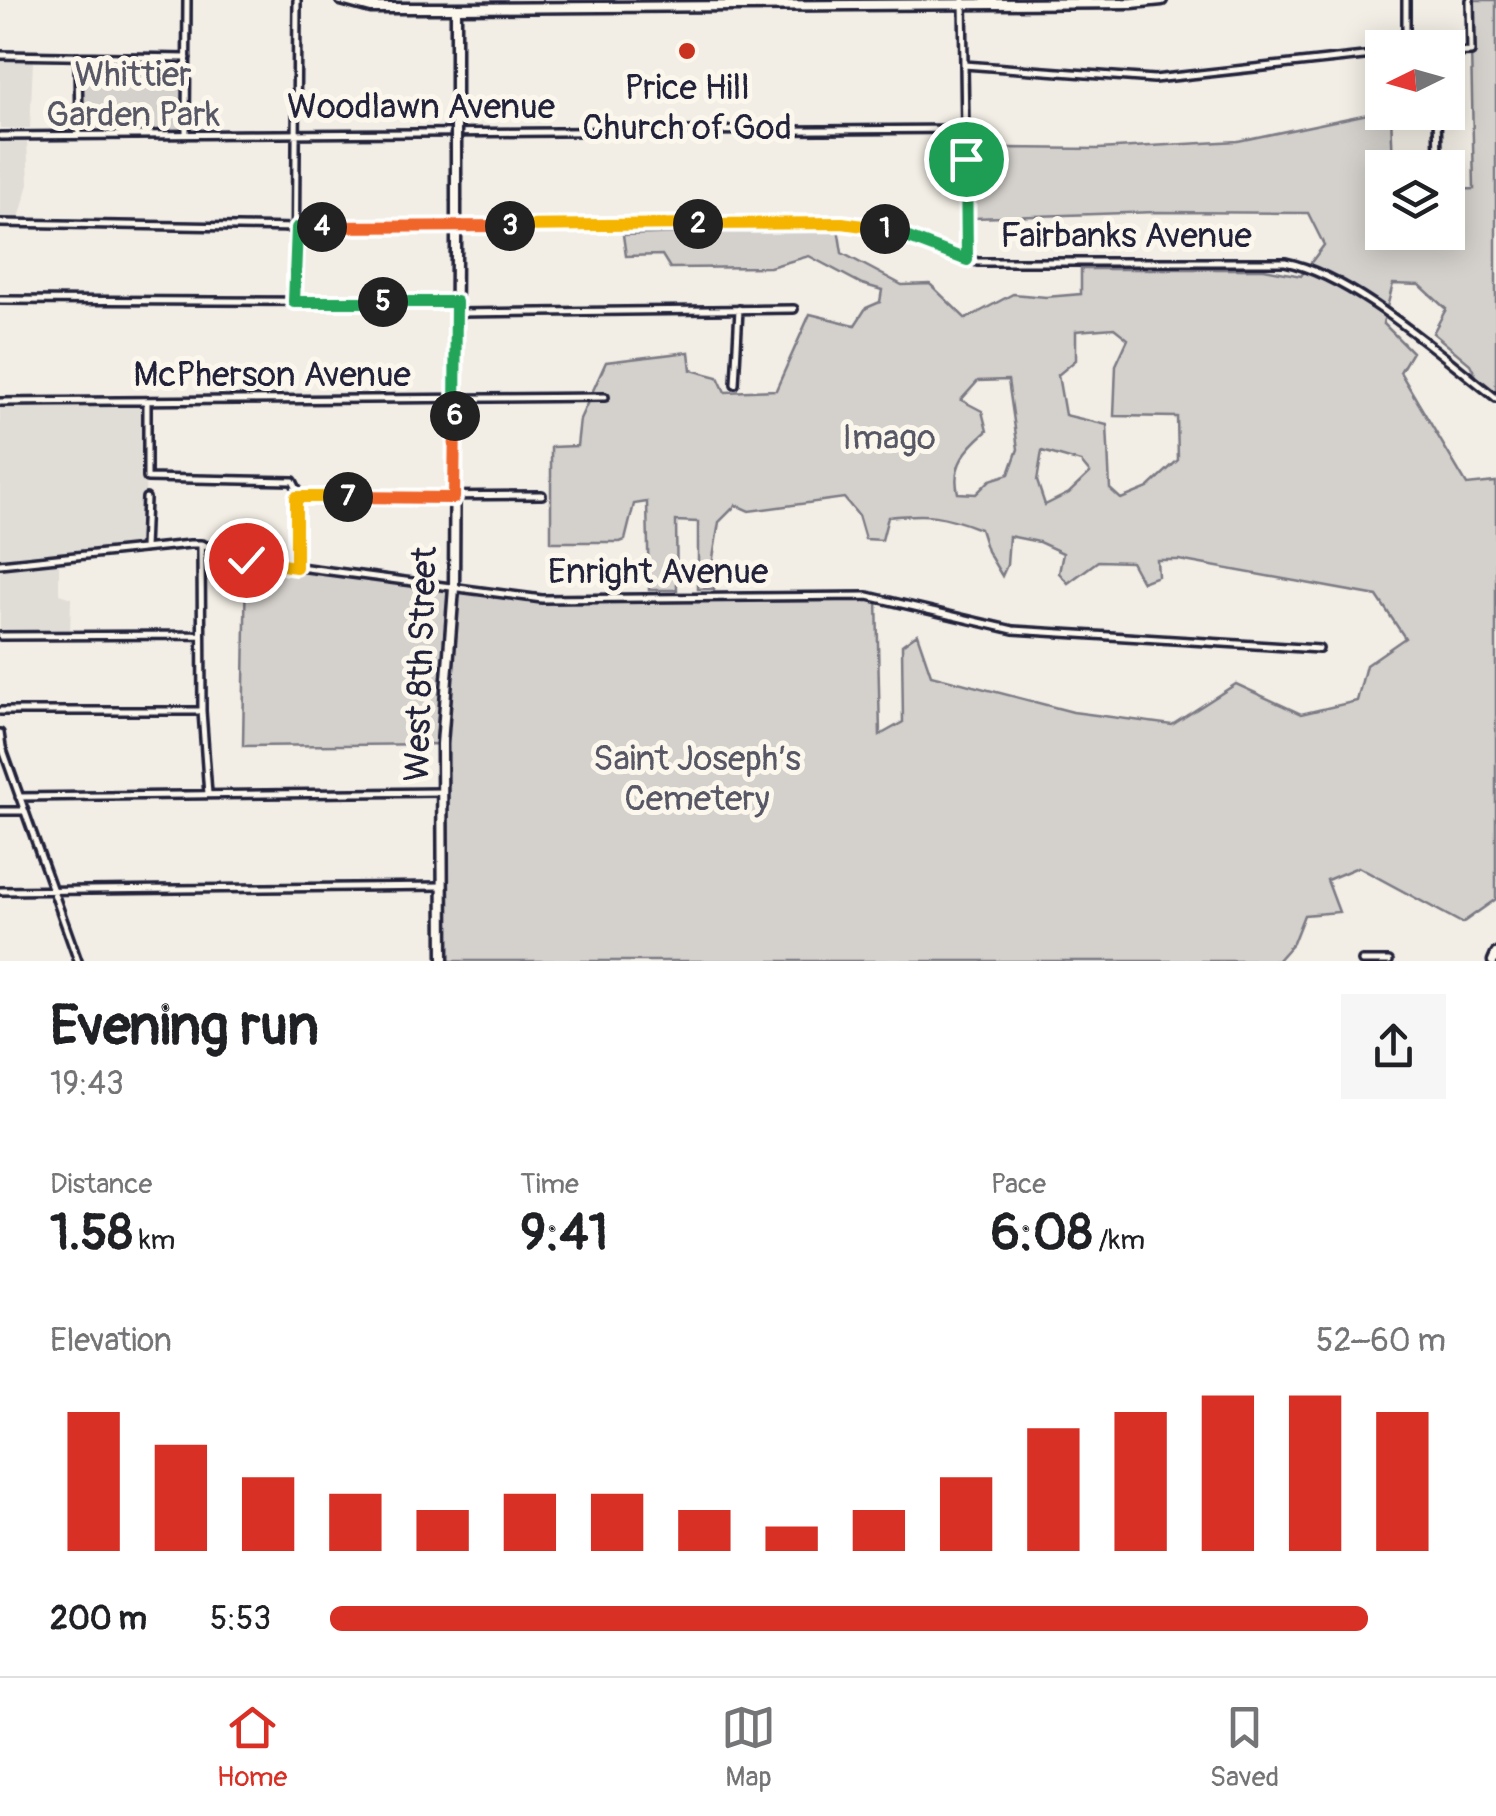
<!DOCTYPE html>
<html lang="en">
<head>
<meta charset="utf-8">
<style>
  :root { --surface:#fff; --page:#f6f6f6; --text:#202124; --muted:#757577; --line:#e0e0e0; --accent:#d93025 }
  body { margin:0; font-family:Pangolin,sans-serif; background:var(--page); color:var(--text); height:100vh; display:flex; flex-direction:column; font-size:38px; white-space:nowrap }
  * { box-sizing:border-box; margin:0 }
  p { font-size:32px; color:var(--muted) }
  .icon { flex:none; width:55px; height:55px; fill:none; stroke:currentColor; stroke-width:2; stroke-linecap:round; stroke-linejoin:round }
  .map { position:relative; height:961px; overflow:hidden }
  .drawer { display:flex; flex-direction:column; background:var(--surface); flex:1 }
  .drawer>* { flex:none }
  .needle { width:65px; rotate:265deg }
  .tools { position:absolute; left:1365px; top:30px; display:grid; gap:20px }
  .tools a { display:grid; place-items:center; width:100px; height:100px; border-radius:0px; background:var(--surface); box-shadow:0 5px 25px #0003; font-size:50px }
  .pin { position:absolute; display:grid; place-items:center; width:85px; height:85px; color:#fff; margin:-42px; border:5px solid #fff; border-radius:50%; box-shadow:0 2px 10px #0007 }
  .km { position:absolute; width:50px; height:50px; margin:-25px; border-radius:50%; background:#222; color:#fff; font-size:28px; line-height:50px; text-align:center }
  .round { display:grid; place-items:center; flex:none; width:105px; height:105px; border-radius:0px; background:var(--page) }
  .head { display:flex; align-items:center; justify-content:space-between; height:170px; padding:0 50px }
  h1 { font-size:55px; font-weight:700; line-height:75px }
  .metrics { display:grid; grid-template-columns:repeat(3,1fr); gap:15px; height:170px; padding:10px 50px }
  .metrics div { display:grid; align-content:center }
  .metrics b { font-size:50px; font-weight:700 }
  .metrics small { font-size:28px; font-weight:400 }
  .metrics p { font-size:28px }
  .chart { height:280px; padding:20px 50px }
  .chart p { display:flex; justify-content:space-between }
  .chart svg { width:100%; height:180px; margin-top:10px; stroke:var(--accent); stroke-width:6 }
  ul { padding:0 50px; list-style:none; font-size:32px }
  li { display:grid; grid-template-columns:160px 120px 1fr; align-items:center; height:75px }
  li i { height:25px; border-radius:12px; background:var(--accent) }
  .tabs { display:flex; justify-content:space-around; align-items:center; height:140px; border-top:2px solid var(--line); background:var(--surface); font-size:28px; color:var(--muted) }
  .tabs a { display:grid; justify-items:center; gap:5px }
  .tabs .active { color:var(--accent) }
  .map>svg:first-child { display:block }
  .built { fill:#e0dcd6 }
  .green { fill:#d4d1cc; stroke:#7b7a84; stroke-width:2.5; fill-rule:evenodd }
  .lines { fill:none; stroke-linecap:round; stroke-linejoin:round }
  .street-casing { stroke:#22223b; stroke-width:12 }
  .secondary-casing { stroke:#22223b; stroke-width:15 }
  .street { stroke:#fbf7ec; stroke-width:5 }
  .secondary { stroke:#fbf7ec; stroke-width:8 }
  .secondary-bridge-casing { stroke:#22223b; stroke-width:15; stroke-linecap:butt }
  .secondary-bridge { stroke:#fbf7ec; stroke-width:8 }
  .split-1-casing { stroke:#fff; stroke-width:20 }
  .split-2-casing { stroke:#fff; stroke-width:20 }
  .split-3-casing { stroke:#fff; stroke-width:20 }
  .split-4-casing { stroke:#fff; stroke-width:20 }
  .split-5-casing { stroke:#fff; stroke-width:20 }
  .split-6-casing { stroke:#fff; stroke-width:20 }
  .split-7-casing { stroke:#fff; stroke-width:20 }
  .split-8-casing { stroke:#fff; stroke-width:20 }
  .split-1 { stroke:#22a559; stroke-width:12 }
  .split-2 { stroke:#f5b400; stroke-width:12 }
  .split-3 { stroke:#f5b400; stroke-width:12 }
  .split-4 { stroke:#f0652b; stroke-width:12 }
  .split-5 { stroke:#22a559; stroke-width:12 }
  .split-6 { stroke:#22a559; stroke-width:12 }
  .split-7 { stroke:#f0652b; stroke-width:12 }
  .split-8 { stroke:#f5b400; stroke-width:12 }
  .poi-dot { fill:#c8321e; stroke:#fbf7ec; stroke-width:4 }
  .labels { text-anchor:middle; dominant-baseline:central; stroke-width:10; stroke-linejoin:round; paint-order:stroke }
  .park-label { font-size:35px; fill:#575766; stroke:#fbf7ec }
  .poi-label { font-size:35px; fill:#22223b; stroke:#fbf7ec }
  .street-label { font-size:35px; fill:#22223b; stroke:#fbf7ec }
</style>
</head>
<body>
<div class="map">
<svg width="1496" height="961" viewBox="0 0 1496 961">
  <rect width="100%" height="100%" fill="#f2eee5"/>
  <filter id="ink" filterUnits="userSpaceOnUse"><feTurbulence type="fractalNoise" baseFrequency=".01" numOctaves="2"/><feDisplacementMap in="SourceGraphic" scale="20" xChannelSelector="R" yChannelSelector="G"/><feConvolveMatrix kernelMatrix="1 2 1 2 8 2 1 2 1" color-interpolation-filters="sRGB"/></filter>
  <g filter="url(#ink)">
    <path class="built" d="M0,60H33L30,128H0Z
      M0,142H27L29,184L19,218L0,219Z
      M147,401L144,549L59,559V594L71,598L70,635L0,636V402Z"/>
    <path class="green" d="M1470,0H1496V398L1481,386L1470,364L1433,333L1446,309L1420,285L1393,284L1383,323L1412,352L1400,372L1467,485L1496,482V899L1462,923L1358,867L1327,880L1339,912L1304,915L1293,943L1277,961H443L442,744L243,746L246,560L527,598L877,597L880,735L903,722L902,645L917,634L931,675L1073,712L1172,725L1236,684L1301,714L1357,701L1366,665L1405,638L1377,596L1179,560H1157L1158,576L1142,582L1131,562L1098,561L1068,583L1059,573L1063,553L1039,542L1009,536L1007,565L1002,576L987,551L980,529C942,514 928,513 888,517L882,540L865,539L858,515L844,498L749,511L736,505L719,522L713,558L714,589H698V522L676,521L677,590H649L647,502L634,504L625,540L620,542H551V447L577,446L580,419L606,362L689,352L691,370L718,377L725,392L776,390L810,314L855,325L866,308L880,302L882,290L862,284L809,256L770,267L670,268L662,255L626,256L623,235L838,228L842,253L902,285L930,284L966,319L1013,294L1046,297L1081,294V269H1264L1301,276L1324,245L1308,213L1156,212L973,218L976,166L1006,148L1098,149L1238,141L1382,111L1391,113L1393,167L1382,168V232H1448V190L1474,189ZM1114,328L1128,339L1116,365L1114,416L1177,417L1178,460L1148,488L1121,499L1110,489L1107,425L1065,415L1058,375L1076,360V331ZM1008,380L1018,449L1009,474L990,480L976,494L958,493C951,465 967,448 987,431L982,411L961,400L978,381ZM1042,451L1081,462L1090,473L1069,493L1045,505L1037,481Z
      M78,56L187,58L186,133L79,134Z"/>
    <g class="lines">
      <defs>
        <path id="street" d="M963,0L967,260
          M1406,0V48
          M1470,0L1471,52
          M1448,53L1471,52
          M0,55L187,58
          M78,56L79,133
          M964,65L1154,79L1382,54
          M1437,112L1438,159
          M186,132L187,0
          M0,136L963,129
          M0,223L297,228L842,223C891,226 931,253 978,262H1285C1354,276 1439,354 1496,398
          M0,300L456,302
          M295,301L297,0
          M457,313L794,309
          M735,384L739,309
          M147,401V478L293,481L297,489L296,567
          M0,402L605,397
          M296,497C378,497 460,495 542,495
          M201,544L202,711L208,794
          M144,549L146,498
          M0,564L190,544H201L246,560L542,599L868,596L1013,630L1319,649
          M0,636L201,635
          M0,711H202
          M0,733L2,747L78,961
          M19,797L442,792
          M0,811H24
          M0,891L442,886
          M1362,961H1389"/>
        <path id="secondary" d="M341,0L371,8H456L1132,3L1162,0
          M456,8V117
          M456,151V200
          M443,961L442,744L454,588L456,253
          M1493,961L1496,954"/>
      </defs>
      <use href="#street" class="street-casing"/>
      <use href="#secondary" class="secondary-casing"/>
      <use href="#street" class="street"/>
      <use href="#secondary" class="secondary"/>
      <defs>
        <path id="secondary-bridge" d="M456,117V151
          M456,200V253"/>
      </defs>
      <use href="#secondary-bridge" class="secondary-bridge-casing"/>
      <use href="#secondary-bridge" class="secondary-bridge"/>
    </g>
  </g>
  <g class="lines" filter="url(#ink)">
    <defs>
      <path id="split-1" d="M885,229L967,260L966,159"/>
      <path id="split-2" d="M698,224L842,223L885,229"/>
      <path id="split-3" d="M510,226L698,224"/>
      <path id="split-4" d="M322,227L510,226"/>
      <path id="split-5" d="M322,227L297,228L294,302H383"/>
      <path id="split-6" d="M383,302H456L455,416"/>
      <path id="split-7" d="M348,497L454,498L455,416"/>
      <path id="split-8" d="M246,560L296,567V497H348"/>
    </defs>
    <use href="#split-1" class="split-1-casing"/>
    <use href="#split-2" class="split-2-casing"/>
    <use href="#split-3" class="split-3-casing"/>
    <use href="#split-4" class="split-4-casing"/>
    <use href="#split-5" class="split-5-casing"/>
    <use href="#split-6" class="split-6-casing"/>
    <use href="#split-7" class="split-7-casing"/>
    <use href="#split-8" class="split-8-casing"/>
    <use href="#split-1" class="split-1"/>
    <use href="#split-2" class="split-2"/>
    <use href="#split-3" class="split-3"/>
    <use href="#split-4" class="split-4"/>
    <use href="#split-5" class="split-5"/>
    <use href="#split-6" class="split-6"/>
    <use href="#split-7" class="split-7"/>
    <use href="#split-8" class="split-8"/>
  </g>
  <circle class="poi-dot" cx="687" cy="51" r="10"/>
  <g class="labels">
    <g class="park-label">
      <text x="133" y="75">Whittier<tspan x="133" dy="40">Garden Park</tspan></text>
      <text x="889" y="438">Imago</text>
      <text x="697" y="759">Saint Joseph’s<tspan x="697" dy="40">Cemetery</tspan></text>
    </g>
    <g class="poi-label">
      <text x="687" y="88">Price Hill<tspan x="687" dy="40">Church of God</tspan></text>
    </g>
    <g class="street-label">
      <text x="421" y="107">Woodlawn Avenue</text>
      <text x="1126" y="236">Fairbanks Avenue</text>
      <text x="272" y="375">McPherson Avenue</text>
      <text x="658" y="572">Enright Avenue</text>
      <text transform="translate(421 664) rotate(-88)">West 8th Street</text>
    </g>
  </g>
</svg>
<div class="tools">
<a><svg class="needle" viewBox="-14 -14 28 28"><path d="M0-13l5 13h-10z" fill="#e53935"/><path d="M0 13l5-13h-10z" fill="#757577"/></svg></a>
<a><svg class="icon" aria-label="layers" viewBox="0 0 24 24"><path d="M12 4l9 5-9 5-9-5zM3 14l9 5 9-5"/></svg></a>
</div>
<div class="pin" style="left:966px;top:159px;background:#1e9e55"><svg class="icon" aria-label="arrive" viewBox="0 0 24 24"><path d="M6 21V4h12l-3 4 3 4H6"/></svg></div>
<div class="pin" style="left:246px;top:560px;background:#d93025"><svg class="icon" aria-label="check" viewBox="0 0 24 24"><path d="M5 12l5 5 9-10"/></svg></div>
<b class="km" style="left:885px;top:229px">1</b>
<b class="km" style="left:698px;top:224px">2</b>
<b class="km" style="left:510px;top:226px">3</b>
<b class="km" style="left:322px;top:227px">4</b>
<b class="km" style="left:383px;top:302px">5</b>
<b class="km" style="left:455px;top:416px">6</b>
<b class="km" style="left:348px;top:497px">7</b>
</div>
<section class="drawer">
<div class="head"><div><h1>Evening run</h1><p>19:43</p></div><a class="round"><svg class="icon" aria-label="share" viewBox="0 0 24 24"><path d="M12 15V3M7 8l5-5 5 5M5 13v7h14v-7"/></svg></a></div>
<div class="metrics">
<div><p>Distance</p><b>1.58<small> km</small></b></div>
<div><p>Time</p><b>9:41</b></div>
<div><p>Pace</p><b>6:08<small> /km</small></b></div>
</div>
<div class="chart"><p><span>Elevation</span>52–60 m</p>
<svg viewBox="0 0 160 44" preserveAspectRatio="none"><path d="M5 44V10M15 44V18M25 44V26M35 44V30M45 44V34M55 44V30M65 44V30M75 44V34M85 44V38M95 44V34M105 44V26M115 44V14M125 44V10M135 44V6M145 44V6M155 44V10"/></svg>
</div>
<ul>
<li><b>200 m</b>5:53<i style="width:93%"></i></li>
</ul>
</section>
<nav class="tabs">
<a class="active"><svg class="icon" aria-label="home" viewBox="0 0 24 24"><path d="M3 11l9-7 9 7M6 9v11h12V9"/></svg>Home</a>
<a><svg class="icon" aria-label="map" viewBox="0 0 24 24"><path d="M3 6l6-2 6 2 6-2v14l-6 2-6-2-6 2zM9 4v14M15 6v14"/></svg>Map</a>
<a><svg class="icon" aria-label="saved" viewBox="0 0 24 24"><path d="M7 4h10v16l-5-4-5 4z"/></svg>Saved</a>
</nav>
</body>
</html>
